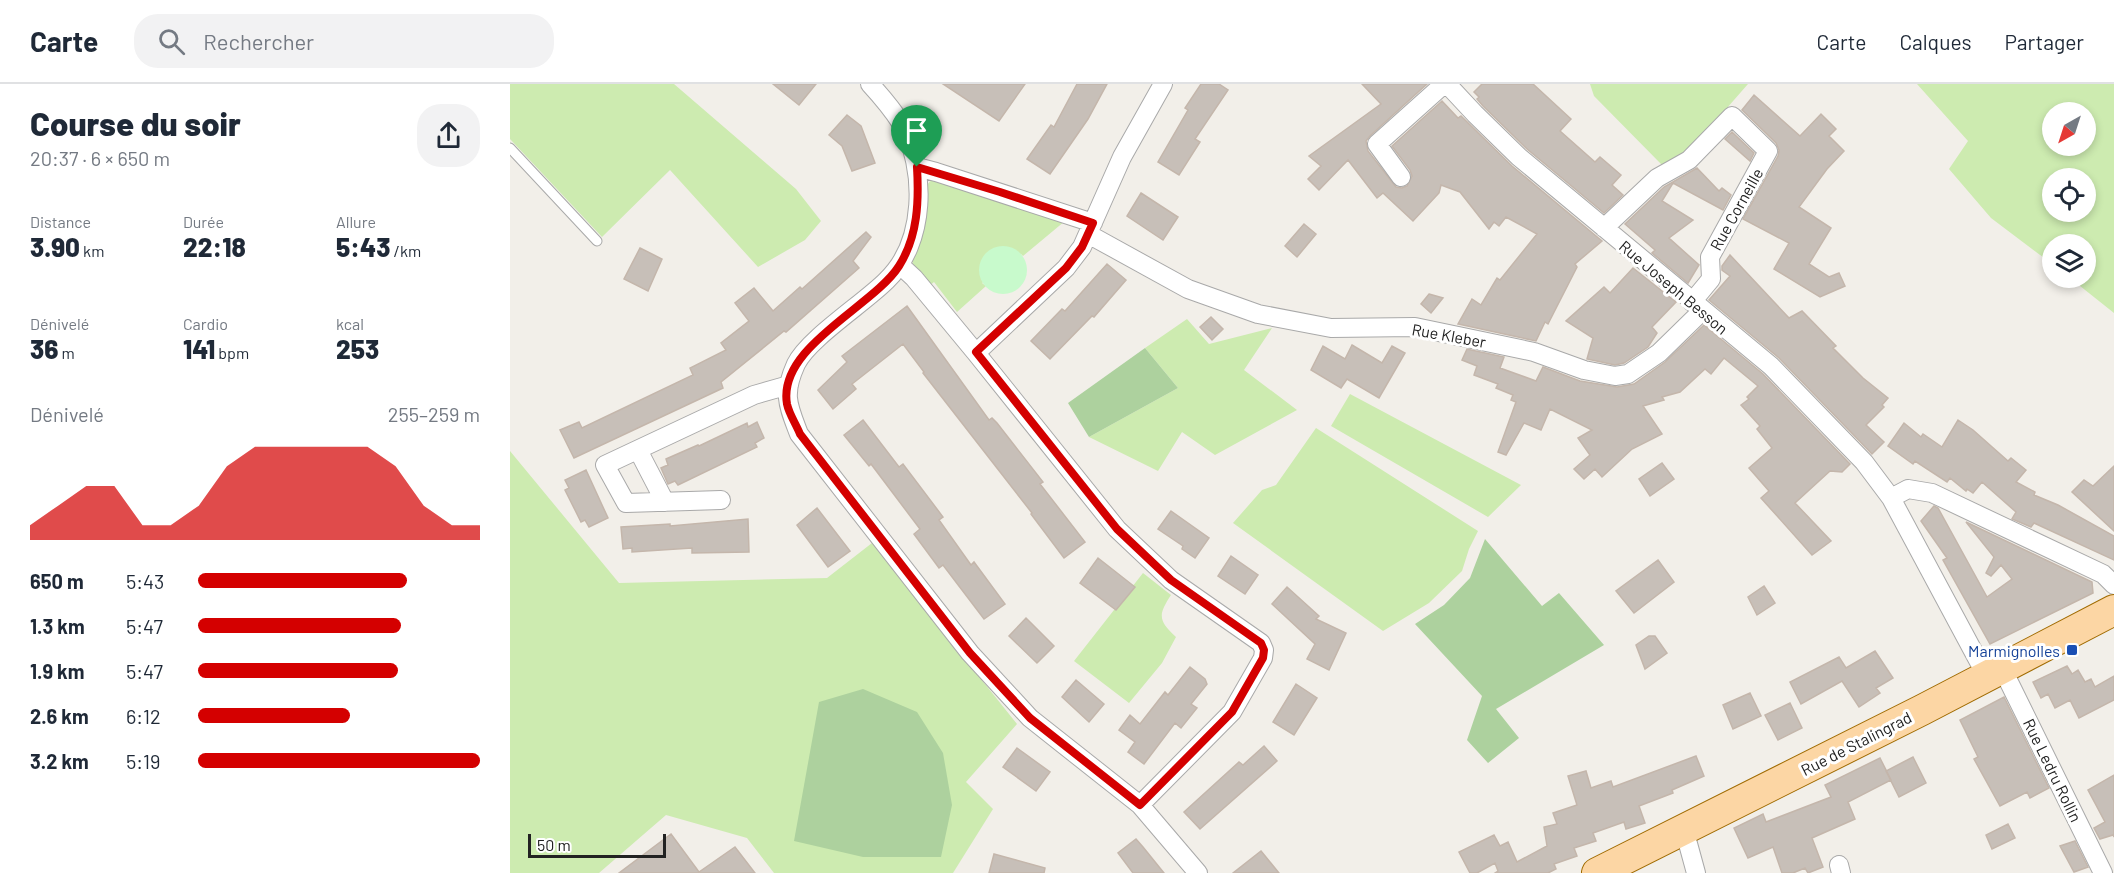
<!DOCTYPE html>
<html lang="fr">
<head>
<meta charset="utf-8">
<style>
  :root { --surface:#fff; --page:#f2f2f3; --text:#1f2937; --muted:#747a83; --line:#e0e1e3; --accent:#d40000 }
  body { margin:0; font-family:Barlow,sans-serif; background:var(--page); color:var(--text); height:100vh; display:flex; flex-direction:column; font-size:22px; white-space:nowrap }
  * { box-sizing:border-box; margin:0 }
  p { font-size:20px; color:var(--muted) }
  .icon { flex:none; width:33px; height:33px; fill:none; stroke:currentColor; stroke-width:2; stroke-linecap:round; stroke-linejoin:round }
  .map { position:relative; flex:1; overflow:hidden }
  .panel { display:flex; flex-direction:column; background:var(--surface); width:510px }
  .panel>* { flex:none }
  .needle { width:39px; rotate:219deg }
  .tools { position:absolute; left:1532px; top:18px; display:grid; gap:12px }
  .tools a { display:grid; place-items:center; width:54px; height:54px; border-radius:50%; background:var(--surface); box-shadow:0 3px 9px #0003; font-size:30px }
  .scale { position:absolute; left:18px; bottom:15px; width:138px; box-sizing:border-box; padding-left:6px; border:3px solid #222; border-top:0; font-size:16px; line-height:21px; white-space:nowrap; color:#222; -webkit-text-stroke:4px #fff; paint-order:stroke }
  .pin { position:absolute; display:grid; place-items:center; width:51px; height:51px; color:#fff; margin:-62px -26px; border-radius:50% 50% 50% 0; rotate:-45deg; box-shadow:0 0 6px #0007 }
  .pin .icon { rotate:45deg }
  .round { display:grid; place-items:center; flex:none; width:63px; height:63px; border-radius:24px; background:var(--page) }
  .head { display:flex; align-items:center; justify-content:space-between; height:102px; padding:0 30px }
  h1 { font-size:33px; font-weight:800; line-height:45px }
  .figures { display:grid; grid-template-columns:repeat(3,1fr); gap:9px; height:102px; padding:6px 30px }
  .figures div { display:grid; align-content:center }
  .figures b { font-size:26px; font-weight:800 }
  .figures small { font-size:16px; font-weight:400 }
  .figures p { font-size:16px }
  .chart { height:168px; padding:12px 30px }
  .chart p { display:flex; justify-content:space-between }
  .chart svg { width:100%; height:108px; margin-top:6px; fill:var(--accent); opacity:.7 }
  ul { padding:0 30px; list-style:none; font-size:20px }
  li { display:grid; grid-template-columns:96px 72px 1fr; align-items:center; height:45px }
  li i { height:15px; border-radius:8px; background:var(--accent) }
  header { display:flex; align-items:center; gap:36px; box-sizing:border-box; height:84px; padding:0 30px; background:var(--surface); border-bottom:2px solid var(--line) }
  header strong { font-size:28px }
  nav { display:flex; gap:33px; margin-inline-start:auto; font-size:21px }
  .search { width:420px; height:54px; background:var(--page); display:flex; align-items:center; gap:15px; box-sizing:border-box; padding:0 21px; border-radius:24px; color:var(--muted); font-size:22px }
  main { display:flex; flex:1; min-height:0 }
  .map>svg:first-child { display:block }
  .grass { fill:#cdebb0; fill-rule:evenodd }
  .forest { fill:#add19e }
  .park { fill:#c8facc }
  .building { fill:#c7bfb8; stroke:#c4b6ab; stroke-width:1.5 }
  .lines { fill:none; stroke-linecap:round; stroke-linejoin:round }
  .lane-casing { stroke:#a9a9a9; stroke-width:11 }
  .street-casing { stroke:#a9a9a9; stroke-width:20 }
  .primary-casing { stroke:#a06b00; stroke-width:32 }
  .lane { stroke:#fff; stroke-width:9 }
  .street { stroke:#fff; stroke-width:18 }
  .primary { stroke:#fcd6a4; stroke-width:30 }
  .route-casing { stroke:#fff; stroke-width:12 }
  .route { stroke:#d40000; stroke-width:8 }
  .transit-dot { fill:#1a4fb4; stroke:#fff; stroke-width:2 }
  .labels { text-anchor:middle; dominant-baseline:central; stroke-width:6; stroke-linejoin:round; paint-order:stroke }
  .street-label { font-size:16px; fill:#222; stroke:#fff }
  .transit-label { font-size:16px; fill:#164399; stroke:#fff; text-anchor:end }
</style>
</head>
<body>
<header>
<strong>Carte</strong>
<div class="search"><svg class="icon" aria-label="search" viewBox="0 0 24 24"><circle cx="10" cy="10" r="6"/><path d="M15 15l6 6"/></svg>Rechercher</div>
<nav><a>Carte</a><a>Calques</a><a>Partager</a></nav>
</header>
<main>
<section class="panel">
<div class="head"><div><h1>Course du soir</h1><p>20:37 · 6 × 650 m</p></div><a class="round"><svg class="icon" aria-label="share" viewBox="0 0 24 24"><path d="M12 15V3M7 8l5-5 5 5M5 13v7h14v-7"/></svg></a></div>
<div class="figures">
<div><p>Distance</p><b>3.90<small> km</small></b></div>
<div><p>Durée</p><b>22:18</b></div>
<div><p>Allure</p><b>5:43<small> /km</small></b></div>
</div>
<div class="figures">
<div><p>Dénivelé</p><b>36<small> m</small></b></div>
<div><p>Cardio</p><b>141<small> bpm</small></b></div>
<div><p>kcal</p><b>253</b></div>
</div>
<div class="chart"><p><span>Dénivelé</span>255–259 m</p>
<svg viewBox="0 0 160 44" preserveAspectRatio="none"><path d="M0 44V38L10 30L20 22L30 22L40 38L50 38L60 30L70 14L80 6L90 6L100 6L110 6L120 6L130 14L140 30L150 38L160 38V44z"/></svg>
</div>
<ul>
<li><b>650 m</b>5:43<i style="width:74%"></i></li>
<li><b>1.3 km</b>5:47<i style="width:72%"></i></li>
<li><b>1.9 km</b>5:47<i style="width:71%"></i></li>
<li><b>2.6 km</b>6:12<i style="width:54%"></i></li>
<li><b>3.2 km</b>5:19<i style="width:100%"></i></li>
</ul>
</section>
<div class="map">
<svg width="1604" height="789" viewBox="0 0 1604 789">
  <rect width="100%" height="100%" fill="#f2efe9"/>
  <path class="grass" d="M0,0H164L286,105L311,137L295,156L248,183L160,86L92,153L0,55Z
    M1080,0H1238L1174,73L1152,81L1084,12Z
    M1407,0H1604V229L1560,194H1575V160H1542V180L1481,134L1439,85L1458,57ZM1542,28H1575V62H1542ZM1542,94H1575V128H1542Z
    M424,93L555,137L513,172L511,170L472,199L476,202L447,228L424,198L418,203L405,186L402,176L416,102Z
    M677,235L699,260L762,244L734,286L787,326L705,371L672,348L648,387L579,353L668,304L635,264Z
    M840,310L1011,401L978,433L821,342Z
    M806,344L968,447L959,465L952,487L919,519L873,547L723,439L752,406L766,401Z
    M0,367L109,499L317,494L362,459L507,640L456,698L483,725L443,789H264L237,754L156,731L89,789H0Z
    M633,489L661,511C648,531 648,536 666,553L652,579L619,619L564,577Z"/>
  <path class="forest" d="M635,264L668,304L579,353L558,319Z
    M975,455L1032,522L1049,509L1094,561L986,625L1009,654L978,679L957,656L972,612L905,540L934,521L960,494Z
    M353,605L407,628L433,669L442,721L431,773H353L284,757L309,618Z"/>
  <path class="park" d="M469 186a24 24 0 1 1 48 0a24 24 0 1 1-48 0Z"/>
  <path class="building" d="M263,0H306L289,21Z
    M433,0H515L489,37Z
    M567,0H597L578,35L540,90L517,75L541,41L544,43Z
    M691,0H709L718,6L685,55L690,58L669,91L648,78L678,26L675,24Z
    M852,0H917L860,52L856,57L858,67L886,103L892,104L897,102L902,92L900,86L882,62L932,17L948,34L951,32L1002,82L1092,157L1065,180L1067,183L1038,240L1035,238L1026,257L948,240L962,215L971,221L987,194L990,196L1027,150L996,133L989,142L984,138L979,145L950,108L931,101L929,109L903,137L873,109L867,114L838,76L809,106L798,95L811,82L799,72L871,20Z
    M972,0H1023L1061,35L1050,47L1085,78L1090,73L1111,91L1102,101L1113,111L1094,129L1017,65L973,22L967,15L969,13L964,8Z
    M1244,11L1290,52L1311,30L1326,45L1319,52L1334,67L1317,85L1289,123L1321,144L1299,180L1319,193L1329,189L1335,202L1310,213L1264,185L1279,159L1233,135L1268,72L1269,66L1266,59L1232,26Z
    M337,31L351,42L365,79L342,87L332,62L319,51Z
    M1222,48L1244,69L1240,77L1215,55Z
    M1187,84L1209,107L1212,104L1221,111L1213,126L1163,99L1152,117L1183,136L1159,154L1189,181L1178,199L1142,169L1145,166L1115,140L1154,103Z
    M631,109L668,133L653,156L617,132Z
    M794,140L806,150L787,173L775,162Z
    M356,148L361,153L343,177L349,184L276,248L274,247L211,298L213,304L64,374L50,346L69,338L72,344L183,291L180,284L216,266L211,259L239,237L225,219L244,204L263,227L290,203L292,205Z
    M130,164L152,175L138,207L114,195Z
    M1220,171L1279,234L1292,227L1326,262L1323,264L1353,294L1378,314L1372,321L1374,323L1356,341L1374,358L1362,370L1269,274L1199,216L1220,192L1212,186V182Z
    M597,180L616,196L584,233L582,232L540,275L521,257L552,225L555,227Z
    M1123,184L1166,218L1142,243L1147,249L1138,263L1114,279L1105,281L1077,275L1083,254L1056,237L1094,203L1100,209Z
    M919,210L933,214L921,229L911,220Z
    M397,222L479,336L482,334L487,339L533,398L530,400L575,458L554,474L521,430L522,429L413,289L414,288L393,260L342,300L346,305L323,325L308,306L337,278L332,272Z
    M701,233L713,245L702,256L690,243Z
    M1194,241L1253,290L1340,380L1332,388L1320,387L1285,419L1321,457L1302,471L1251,414L1259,407L1239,384L1262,364L1247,345L1250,342L1231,321L1239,315L1237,313L1248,302L1214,274L1201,290L1195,285L1170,308L1152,313L1154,316L1133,322L1152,350L1122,365L1092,393L1085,385L1074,395L1064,385L1080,371L1068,354L1082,346L1040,325L1031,346L1014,339L996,371L988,368L1006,318L1001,316L1003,311L986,304L988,300L964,291L967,282L952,276L957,265L994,273L990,284L1026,297L1033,283L1070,297L1107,303L1124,300L1155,278Z
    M842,261L872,279L882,262L895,269L869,314L837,295L831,304L801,286L813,262L835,275Z
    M353,336L389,383L393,380L433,433L429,436L461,481L464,478L495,520L474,535L433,481L429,484L404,450L410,445L361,380L359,382L334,351Z
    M1448,336L1463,346L1498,377L1501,374L1516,386L1506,398L1525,408L1524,411L1548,421L1604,452V476L1524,439L1521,443L1502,435L1506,428L1472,398L1463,409L1457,405L1456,407L1440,394L1437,398L1405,377L1403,380L1378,362L1394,339L1411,353L1413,350L1432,363Z
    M247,338L254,354L245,359L247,363L168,401L165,397L158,400L151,384L158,381L156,375L188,361L189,362L237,339L238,343Z
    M1152,379L1164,395L1140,412L1129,395Z
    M1604,382V447L1562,408L1574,396L1583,402Z
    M76,386L98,434L79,443L75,436L71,438L55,406L59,404L55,396Z
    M1424,422L1428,424L1477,513L1502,495L1491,481L1481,492L1476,489L1484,473L1456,438L1582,498L1583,509L1480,560L1433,476L1437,474L1411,437Z
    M307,424L340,467L318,483L287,441Z
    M661,427L699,454L685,474L672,465L673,462L648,445Z
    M238,435L239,468L182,469V464L122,468V464L113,465L111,443L160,440V442Z
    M721,472L748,491L735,510L708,492Z
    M588,474L625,503L606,526L570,499Z
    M1148,476L1164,498L1124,529L1106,507Z
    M1254,502L1265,519L1247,531L1238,513Z
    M777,503L809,532L806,535L836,549L819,586L797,575L805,560L762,520Z
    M516,534L544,562L527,579L499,552Z
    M1139,552H1145L1157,569L1135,585L1126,561Z
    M1365,567L1383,594L1366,604L1370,609L1349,623L1332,597L1291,620L1280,598L1329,573L1336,584Z
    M1557,582L1562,590L1568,586L1575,598L1581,595L1585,603L1604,592V616L1569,634L1560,616L1545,624L1538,610L1531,614L1523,598Z
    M680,583L695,595L697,600L681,620L687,624L671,644L665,639L634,680L618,668L625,658L609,646L620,631L630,640L655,608L658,611Z
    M566,596L594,620L579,638L552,613Z
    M786,600L807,614L784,651L763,638Z
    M1240,609L1251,632L1223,645L1213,621Z
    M1494,613L1539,704L1520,714L1517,708L1490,722L1464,675L1468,673L1450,636Z
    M1280,619L1292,644L1268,656L1255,631Z
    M754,662L767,677L690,745L674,728L729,678L733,681Z
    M507,664L540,688L526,707L493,683Z
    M1186,672L1194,692L1162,706L1163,709L1129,722L1135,739L1116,745L1114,738L1083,749L1086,757L1064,764L1067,772L1044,780L1046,785L1038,789H985L988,787L985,779L967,789H960L949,768L984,751L990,762L998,758L1007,778L1037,762L1034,743L1047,740L1043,729L1067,721L1058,692L1076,687L1081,704L1101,697L1103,703Z
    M1403,673L1416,699L1389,713L1376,687Z
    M1370,674L1381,696L1338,718L1345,735L1302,754L1313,783L1298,789L1295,784L1283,789H1272L1263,763L1238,774L1224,744L1253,730L1256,738L1321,713L1315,701Z
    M1604,691V753L1603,751L1590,755L1584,744L1595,738L1578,706Z
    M1498,740L1505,754L1482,765L1476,751Z
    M161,750L189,788L225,763L245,789H109Z
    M626,755L633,763L654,789H623L608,769Z
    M1565,757L1578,783L1564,788L1550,762Z
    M751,767L769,789H723Z
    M484,770L535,784L534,789H479Z"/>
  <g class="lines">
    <defs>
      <path id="lane" d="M0,64L87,157"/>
      <path id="street" d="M360,0C371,12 382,25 391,39C417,85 416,159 376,197C354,219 298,255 286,280C272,311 278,321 289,350L460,569L520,634L630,721L688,789
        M937,0L965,30L1009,73L1261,282L1354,378L1381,414L1476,591
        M407,83L426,88L583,139
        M891,93L867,60L934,0
        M1094,144L1147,94L1179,76L1222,32L1258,67L1200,173L1201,195L1182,218
        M578,150L678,205L748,230L821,244L905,243L1024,268L1074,286L1105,292L1118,290L1149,269L1192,227
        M390,181L404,194L466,269L607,445L661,496L751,559L754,566L753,574L722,628L630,721
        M466,269L556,184L572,163L612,73L653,0
        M128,366L155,418
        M1381,414L1398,405L1422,409L1593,490L1604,501
        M211,416L116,419L95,381L244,311L279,301
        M1492,584L1593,789
        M1174,745L1186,789
        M1329,781L1331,789"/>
      <path id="primary" d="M1087,789L1412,626L1604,526"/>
    </defs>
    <use href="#lane" class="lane-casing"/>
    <use href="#street" class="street-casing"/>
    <use href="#primary" class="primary-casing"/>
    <use href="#lane" class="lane"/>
    <use href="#street" class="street"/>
    <use href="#primary" class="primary"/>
  </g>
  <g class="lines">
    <defs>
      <path id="route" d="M407,83L490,108L583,139L572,163L556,184L466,268L607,445L661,496L751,559L754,566L753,574L722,628L630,721L520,634L460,569L290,350C286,340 279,330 277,320C267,263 363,223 389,182C408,152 409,117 407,83Z"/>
    </defs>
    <use href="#route" class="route-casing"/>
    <use href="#route" class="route"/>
  </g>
  <rect class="transit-dot" x="1556" y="560" width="12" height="12" rx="3"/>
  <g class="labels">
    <g class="street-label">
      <text transform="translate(1226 125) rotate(-61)">Rue Corneille</text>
      <text transform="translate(1164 203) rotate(40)">Rue Joseph Besson</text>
      <text transform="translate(939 251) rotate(10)">Rue Kleber</text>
      <text transform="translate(1346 659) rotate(-27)">Rue de Stalingrad</text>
      <text transform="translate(1543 686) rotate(64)">Rue Ledru Rollin</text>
    </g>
    <g class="transit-label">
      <text x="1550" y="566">Marmignolles</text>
    </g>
  </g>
</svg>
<div class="tools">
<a><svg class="needle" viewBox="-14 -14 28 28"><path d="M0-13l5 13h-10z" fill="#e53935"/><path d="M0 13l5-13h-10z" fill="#747a83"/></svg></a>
<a><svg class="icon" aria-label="locate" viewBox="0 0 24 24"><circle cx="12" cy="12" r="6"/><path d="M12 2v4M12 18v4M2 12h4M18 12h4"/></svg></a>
<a><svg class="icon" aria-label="layers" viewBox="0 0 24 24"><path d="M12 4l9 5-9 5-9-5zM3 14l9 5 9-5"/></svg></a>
</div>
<div class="scale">50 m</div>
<div class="pin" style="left:407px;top:83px;background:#1e9e55"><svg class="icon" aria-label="arrive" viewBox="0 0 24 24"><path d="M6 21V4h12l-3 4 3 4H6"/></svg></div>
</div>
</main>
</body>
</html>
